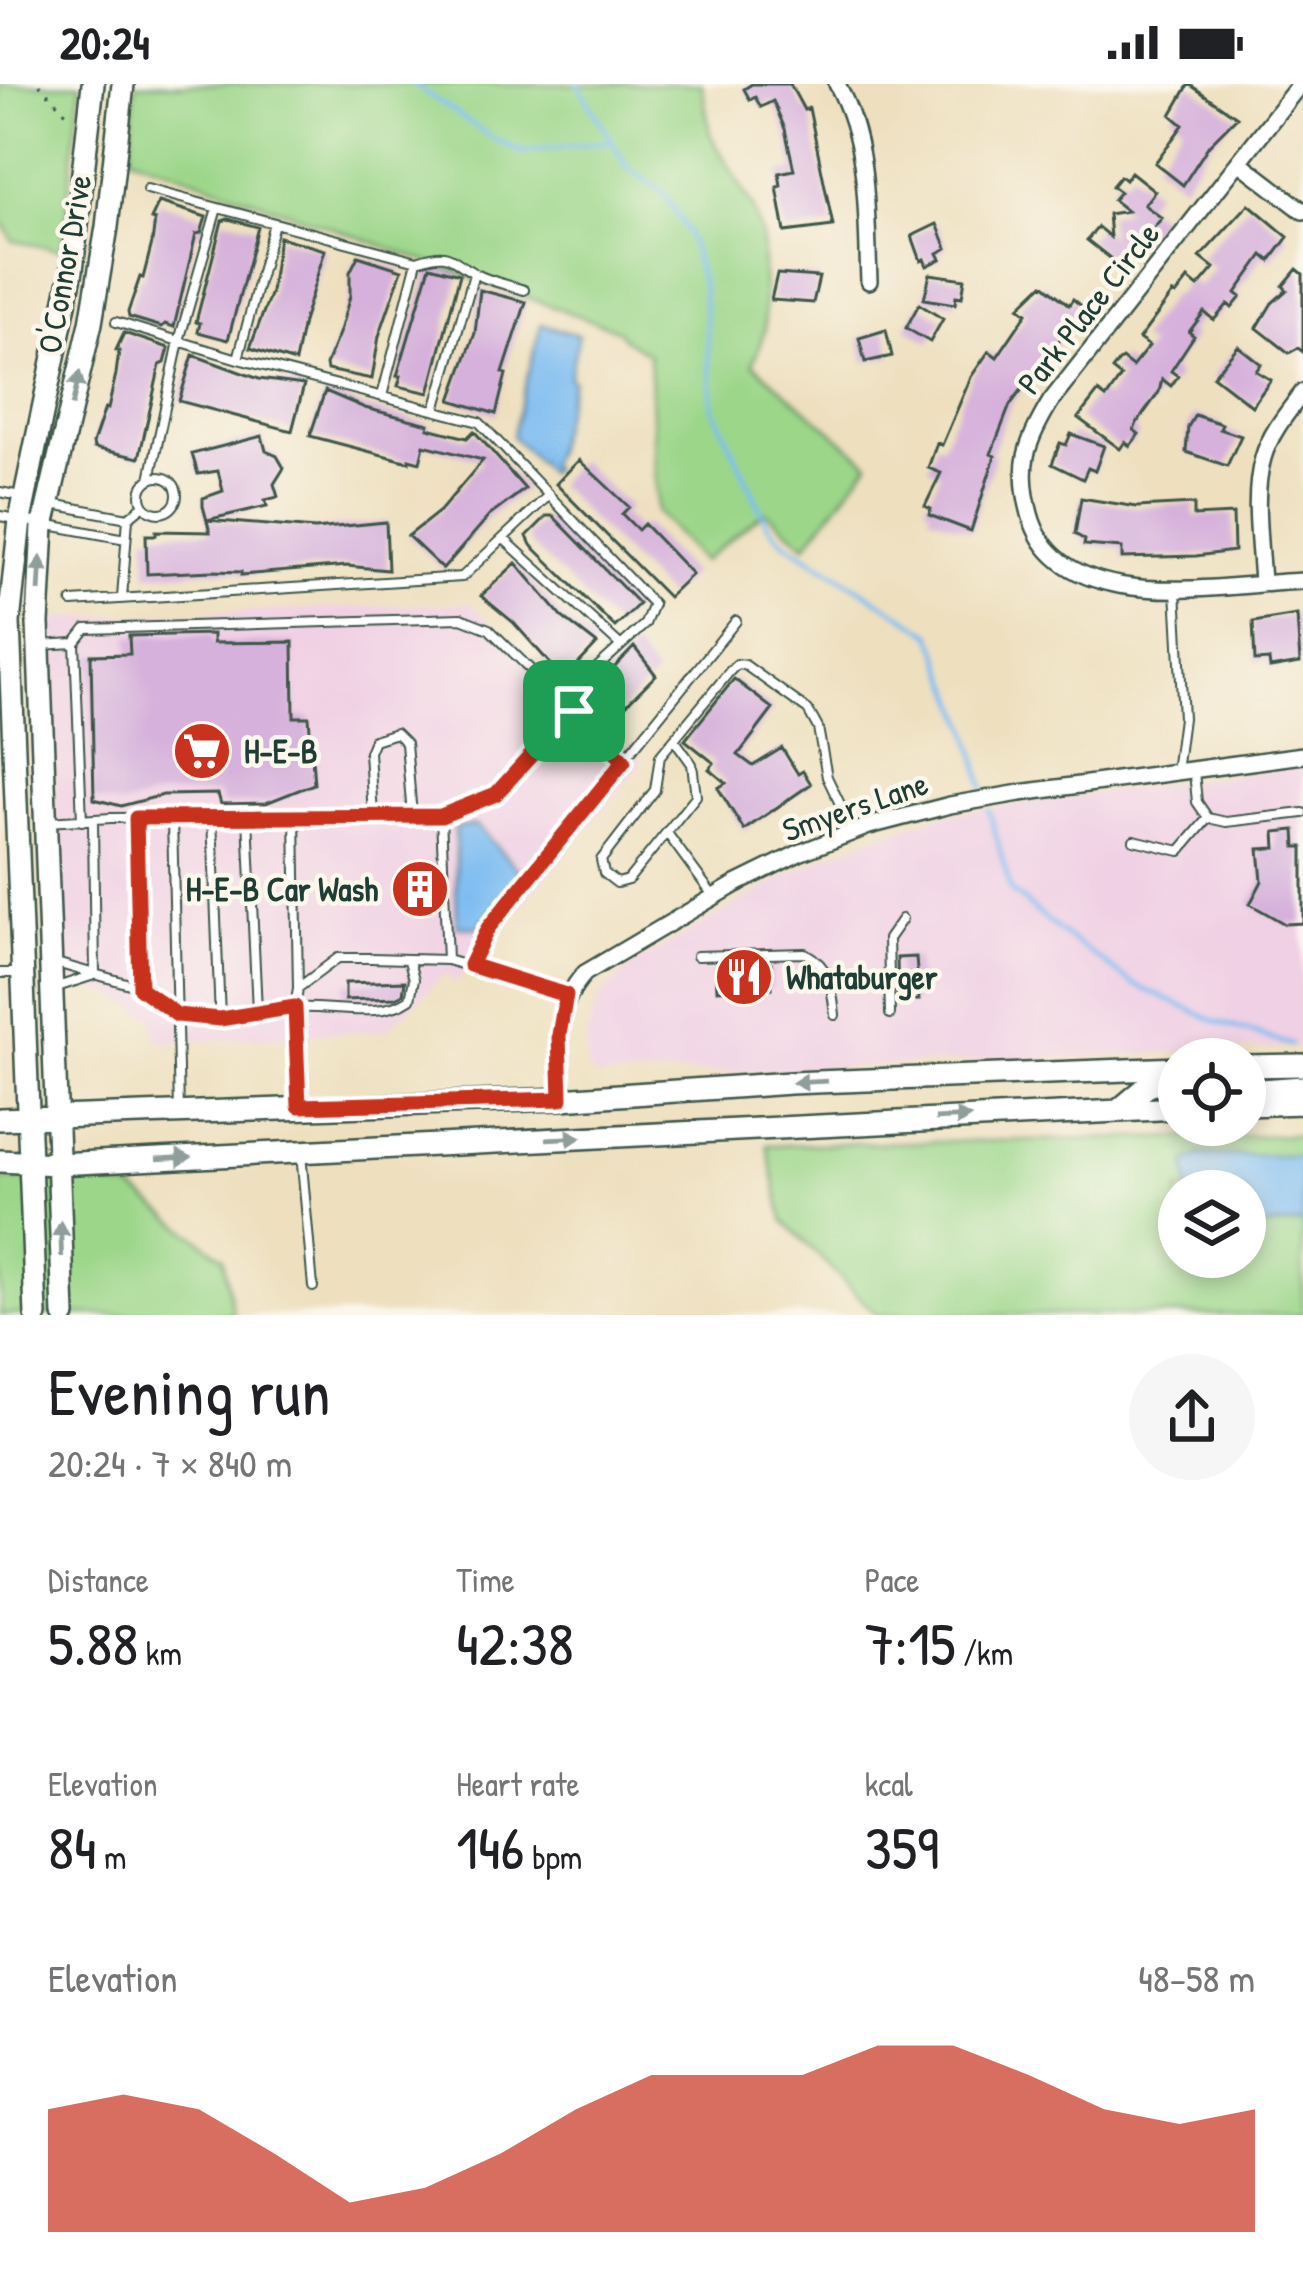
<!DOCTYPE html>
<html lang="en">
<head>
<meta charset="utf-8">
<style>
  :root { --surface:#fff; --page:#f6f6f6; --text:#202124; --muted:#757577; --accent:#c8321e }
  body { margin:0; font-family:"Patrick Hand",sans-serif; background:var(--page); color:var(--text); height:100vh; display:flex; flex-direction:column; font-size:45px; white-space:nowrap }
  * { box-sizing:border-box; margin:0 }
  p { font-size:39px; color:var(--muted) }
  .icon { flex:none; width:66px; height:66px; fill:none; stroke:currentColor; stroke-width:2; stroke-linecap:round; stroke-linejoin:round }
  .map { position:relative; height:1231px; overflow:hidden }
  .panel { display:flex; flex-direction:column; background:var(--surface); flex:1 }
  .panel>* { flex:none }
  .buttons { position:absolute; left:1158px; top:954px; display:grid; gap:24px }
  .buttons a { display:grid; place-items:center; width:108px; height:108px; border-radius:50%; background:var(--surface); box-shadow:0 6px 18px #0003; font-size:60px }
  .pin { position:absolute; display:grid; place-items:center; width:102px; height:102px; color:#fff; margin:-51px; border-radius:24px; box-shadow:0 6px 18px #0006 }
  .round { display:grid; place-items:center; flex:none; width:126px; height:126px; border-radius:63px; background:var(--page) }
  .summary { display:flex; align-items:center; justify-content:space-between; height:204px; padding:0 48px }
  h1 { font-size:66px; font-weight:600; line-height:90px }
  .metrics { display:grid; grid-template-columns:repeat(3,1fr); gap:18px; height:204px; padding:12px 48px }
  .metrics div { display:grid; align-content:center }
  .metrics b { font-size:60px; font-weight:600 }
  .metrics small { font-size:33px; font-weight:400 }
  .metrics p { font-size:33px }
  .chart { height:336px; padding:24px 48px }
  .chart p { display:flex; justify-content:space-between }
  .chart svg { width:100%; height:216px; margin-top:12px; fill:var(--accent); opacity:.7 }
  .status { display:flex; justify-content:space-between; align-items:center; height:84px; padding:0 60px; background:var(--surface); direction:ltr }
  .status svg { height:33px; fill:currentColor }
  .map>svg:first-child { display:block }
  .built { fill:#f0d0e4 }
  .green { fill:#9bd689; stroke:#5d8a5e; stroke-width:3; fill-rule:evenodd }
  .water { fill:#7dbcf1; stroke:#4e7c92; stroke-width:3 }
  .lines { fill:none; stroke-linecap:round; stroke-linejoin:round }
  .stream { stroke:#7dbcf1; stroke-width:4.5 }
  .building { fill:#d6b1db }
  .lane-casing { stroke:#3e5549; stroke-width:12 }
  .street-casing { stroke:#3e5549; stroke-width:20 }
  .secondary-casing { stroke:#3e5549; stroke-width:26 }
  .path { stroke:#3e5549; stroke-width:3; stroke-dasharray:3 9; stroke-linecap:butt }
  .lane { stroke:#fff; stroke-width:8 }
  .street { stroke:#fff; stroke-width:15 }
  .secondary { stroke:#fff; stroke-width:21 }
  .oneway { fill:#8f9e9a }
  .route-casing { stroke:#fff; stroke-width:24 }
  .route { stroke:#c8321e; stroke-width:15 }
  .labels { text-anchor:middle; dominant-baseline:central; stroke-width:9; stroke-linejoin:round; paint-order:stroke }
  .street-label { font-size:33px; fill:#1f3d34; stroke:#fbf7ec }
  .poi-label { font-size:33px; font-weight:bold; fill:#1f3d34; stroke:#fbf7ec; text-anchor:start }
</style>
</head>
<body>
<div class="status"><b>20:24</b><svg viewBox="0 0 49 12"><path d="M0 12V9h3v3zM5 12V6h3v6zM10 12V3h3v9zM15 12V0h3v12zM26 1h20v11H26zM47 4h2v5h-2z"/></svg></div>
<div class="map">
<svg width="1303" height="1231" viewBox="0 0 1303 1231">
  <rect width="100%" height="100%" fill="#fbf7ec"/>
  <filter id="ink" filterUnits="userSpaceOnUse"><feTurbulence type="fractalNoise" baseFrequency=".00833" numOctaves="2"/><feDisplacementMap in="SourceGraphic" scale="24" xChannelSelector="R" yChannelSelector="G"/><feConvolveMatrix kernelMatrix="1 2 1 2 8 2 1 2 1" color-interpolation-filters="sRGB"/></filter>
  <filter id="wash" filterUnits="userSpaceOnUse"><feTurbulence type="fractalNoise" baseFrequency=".004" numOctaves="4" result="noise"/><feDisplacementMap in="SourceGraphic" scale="48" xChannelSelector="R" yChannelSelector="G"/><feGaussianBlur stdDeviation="2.7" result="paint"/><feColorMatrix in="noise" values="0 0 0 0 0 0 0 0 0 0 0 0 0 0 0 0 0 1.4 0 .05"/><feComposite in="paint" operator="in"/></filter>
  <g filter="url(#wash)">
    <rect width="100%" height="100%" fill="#eee0bf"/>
    <path class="built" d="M470,519L643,678L457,898L445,890L387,946L159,959L152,934L117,912L60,895L52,534Z
      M1303,681V963L599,994L587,985L586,951L597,917L626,885L779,795L843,764L940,731Z"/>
    <path class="green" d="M0,0H81L62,166L13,157L0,133Z
      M135,0H702L710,50L753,123L762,154L765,245L753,280L869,379L806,461L765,427L702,478L657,428L649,270L624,255L618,246L131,72Z
      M1303,1051V1231H877L783,1136L767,1061ZM1179,1107H1245V1173H1179Z
      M0,1095L79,1096L132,1105L223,1173L233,1231H0Z"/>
    <path class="water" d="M541,240L579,251L569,294L573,296L549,381L552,386L548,389L512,352Z
      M476,741L523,791L477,844L457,842L455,744Z
      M1200,1071L1303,1072V1139L1245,1146V1107H1189L1186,1079Z"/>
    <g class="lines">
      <path class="stream" d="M413,0L494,55L521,68L609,57
        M578,0L628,84L664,109L688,149L703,204L713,323L768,441L785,458L932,550L968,643L984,704
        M989,726L1011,807L1061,848L1133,900L1215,937L1291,961"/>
    </g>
    <g id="blocks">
      <path class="building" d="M752,0H790L804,26L809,24L833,142L785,148L777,103L781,102L779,89L794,86L785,45L773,17L761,23L755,13L750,16L744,5Z
        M1189,0L1237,33L1209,61L1183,101L1155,79L1183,41L1171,31Z
        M1131,88L1155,107L1144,121L1162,134L1120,182L1087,156L1098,143L1110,153L1108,130L1127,127L1113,116L1120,108L1112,102L1120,92L1125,96Z
        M159,118L206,133L201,149L196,150L174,243L165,240L162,243L129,233L128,228L140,193L143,194L152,159L155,136L151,135Z
        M1249,120L1288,153L1270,177L1263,171L1236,209L1241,213L1232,224L1228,220L1214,236L1204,228L1189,248L1194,252L1171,287L1178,292L1171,302L1162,295L1159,308L1137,339L1134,346L1139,350L1130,362L1125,358L1120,365L1078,334L1098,308L1106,314L1118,297L1121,293L1112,286L1119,277L1122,275L1132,283L1149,262L1139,255L1173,209L1176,211L1188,195L1198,203L1214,184L1200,173Z
        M228,135L258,143L228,256L198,248L200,239L196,238L222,137Z
        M937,140L947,164L938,169L941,175L927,182L924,175L921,177L912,152Z
        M279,153L325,166L303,238L295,278L250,264L271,208Z
        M358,172L402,186L379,252L372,295L327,286L326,281L340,247L350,212V188Z
        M430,182L460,190L429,309L398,302L401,292H397Z
        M1297,185L1303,190V268L1298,264L1289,269L1257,244L1272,219L1287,206L1283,202Z
        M777,190L819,193L813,219L771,216Z
        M930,190L965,195L962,213L956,212L955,220L924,215Z
        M1043,200L1069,221L1073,215L1084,224L1010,321L991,370L995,372L971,447L929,431L931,425L925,422L941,389L928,384L937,359L942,361L971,293L989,267L997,273L1027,229L1019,223Z
        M480,206L526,218L503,289L506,290L496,330L451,316L475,249Z
        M919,220L943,235L930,258L906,244Z
        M886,246L892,272L865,278L859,254Z
        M124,249L169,264L165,279L160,281L139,374L94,364L93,359L105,324L108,325L116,290L119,267L116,266Z
        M1238,262L1261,280L1256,287L1271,296L1252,322L1213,292Z
        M193,271L259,295L304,301L292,347L179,317Z
        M325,307L365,324L429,340L428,344L467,354L474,347L525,405L489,432L443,485L408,452L440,427L483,376L424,361L420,378L409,375V378L310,352Z
        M1195,331L1222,340L1220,345L1241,352L1227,382L1186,368L1188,343Z
        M1071,350L1104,362L1095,387L1088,384L1083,395L1052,380L1060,359L1066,361Z
        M262,352L266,367L277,372L284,384L274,400L278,413L265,416L267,422L207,436L315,445L386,438L388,486L347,482L241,491V488L213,487L147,490L146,451H156V447L210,448L203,422V414L223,407L218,387L198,390L192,370Z
        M579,376L629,423L622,430L638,446L644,440L692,490L668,513L556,400Z
        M1081,414L1137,423L1194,420V432L1233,430L1234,467L1196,472L1122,474V464L1084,461L1085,456L1075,450Z
        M547,432H553L639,520L615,543L531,461L527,452Z
        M516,479L562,533L597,560L564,595L513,538L481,512Z
        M1297,531L1300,579L1270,584L1269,576L1255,577L1253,538Z
        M213,550V559L293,558L294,633H309L314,700L266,719L221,720L218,710L163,711L121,722L94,715L91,571L130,570L129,552Z
        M634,563L656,591L609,638L585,614Z
        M734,595L773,625L738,671L753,682L782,664L798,690L803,687L811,700L744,746L718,704L726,699L709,685L714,679L685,656Z
        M1295,746L1296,763H1303V839L1285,840L1250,820L1262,797L1259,765L1276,764L1275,748Z
        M916,873L919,916L898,917L897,874Z
        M771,879L772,904L717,906L716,882Z
        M405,897L403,910L395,914L345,916V899Z"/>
    </g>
  </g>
  <g filter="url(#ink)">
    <use href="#blocks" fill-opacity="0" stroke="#3e5549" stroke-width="3"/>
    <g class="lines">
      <defs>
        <path id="lane" d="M147,105L417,177C454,164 449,177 478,191C492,198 509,201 524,206
          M116,238L238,275L479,338L653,520L645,540L579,600
          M238,275L274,139
          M382,312L417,177
          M435,326L474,190
          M141 411a18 18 0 1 1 36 0a18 18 0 1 1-36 0Z
          M150,395L179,257L217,124
          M0,408L20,412
          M52,420L128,434
          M0,432L126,455
          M504,455L619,560
          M122,514L128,434L144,421
          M72,518L462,493L549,411
          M75,559L82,737
          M40,561L75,559L86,545L461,534L489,545L624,677
          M674,655L692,680L696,712L628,796L617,799L604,789L601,776L655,706L660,672L730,587L737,580L745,581L808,626L818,644L827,693L853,747
          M1176,688L1183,634L1176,506
          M1194,688L1197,718L1208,734L1226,738L1303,729
          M373,732L369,668L374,656L396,649L406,659L412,732
          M441,732L496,710L573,625
          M212,733L220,935
          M248,733L257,927
          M295,733L298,904
          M136,734L140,903
          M172,734L179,1027
          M47,738L111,734L441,732L447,876
          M93,738L95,890
          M667,749L714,813
          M1134,756L1180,767L1208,734
          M697,872L805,869C831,883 832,904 835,931
          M56,879L140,903L177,931L220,935L295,924L298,904L338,874H371L447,876L566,911
          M470,881L488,844L736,537
          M0,889H22
          M57,903L94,891
          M890,930L888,855L902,835
          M299,1020L295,924C330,921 380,936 410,915L414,895L409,877
          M301,1069L313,1203"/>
        <path id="street" d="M837,0C870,61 866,129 869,197
          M1300,0L1051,317C1026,358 1017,382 1030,430C1058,536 1223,500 1303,497
          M1239,78L1303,127
          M1262,499C1260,459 1252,412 1263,374C1270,349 1288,328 1303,308
          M561,1015C559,969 552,924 585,889L736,800L799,769L869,742L950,721L1020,709L1303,671"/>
        <path id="secondary" d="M1245,982L1303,981
          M1245,1007L1303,1003
          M1245,1021L1303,1019
          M1119,1026L1149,1001L1179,996
          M0,1035L561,1015L790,999L1179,984
          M0,1077L57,1080L1179,1024
          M36,1231L9,538L20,436L72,186L93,0
          M64,1231L38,539L43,442L91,239L107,143L123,0"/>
      </defs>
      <use href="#lane" class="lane-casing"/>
      <use href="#street" class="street-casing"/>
      <use href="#secondary" class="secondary-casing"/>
      <path class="path" d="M39,0L71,34"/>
      <use href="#lane" class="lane"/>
      <use href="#street" class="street"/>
      <use href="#secondary" class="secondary"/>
    </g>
    <defs><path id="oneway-solid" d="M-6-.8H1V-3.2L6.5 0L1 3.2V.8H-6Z" transform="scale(3)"/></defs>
    <g class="oneway">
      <use href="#oneway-solid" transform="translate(76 305) rotate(-77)"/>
      <use href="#oneway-solid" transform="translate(40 490) rotate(-87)"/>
      <use href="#oneway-solid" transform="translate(810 998) rotate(177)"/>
      <use href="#oneway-solid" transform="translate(953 1034) rotate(-3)"/>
      <use href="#oneway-solid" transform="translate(564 1054) rotate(-3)"/>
      <use href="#oneway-solid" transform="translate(174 1074) rotate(-3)"/>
      <use href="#oneway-solid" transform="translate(61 1155) rotate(-92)"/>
    </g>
  </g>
  <g class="lines" filter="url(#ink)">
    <defs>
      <path id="route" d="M573,625L624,677L488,844L470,881L566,911L559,951L561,1015L299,1022L295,923L220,935L177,931L140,904L136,734L441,732L496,710Z"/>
    </defs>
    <use href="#route" class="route-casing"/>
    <use href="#route" class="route"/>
  </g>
  <defs>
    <symbol id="supermarket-disc" viewBox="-11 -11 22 22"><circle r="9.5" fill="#c8321e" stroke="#fbf7ec"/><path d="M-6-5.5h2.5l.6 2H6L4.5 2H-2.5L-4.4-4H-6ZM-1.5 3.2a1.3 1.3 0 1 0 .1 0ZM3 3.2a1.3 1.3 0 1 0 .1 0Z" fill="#fff"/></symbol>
    <symbol id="building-disc" viewBox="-11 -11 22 22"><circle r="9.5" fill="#c8321e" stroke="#fbf7ec"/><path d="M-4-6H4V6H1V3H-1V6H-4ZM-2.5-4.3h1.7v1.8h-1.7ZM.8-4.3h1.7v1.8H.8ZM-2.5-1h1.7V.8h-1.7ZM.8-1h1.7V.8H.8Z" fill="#fff"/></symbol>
    <symbol id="restaurant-disc" viewBox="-11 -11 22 22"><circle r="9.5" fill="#c8321e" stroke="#fbf7ec"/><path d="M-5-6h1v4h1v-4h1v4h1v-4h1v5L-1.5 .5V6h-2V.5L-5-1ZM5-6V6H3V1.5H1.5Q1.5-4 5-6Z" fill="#fff"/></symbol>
  </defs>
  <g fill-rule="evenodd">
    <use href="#supermarket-disc" x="169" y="634" width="66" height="66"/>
    <use href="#building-disc" x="387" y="772" width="66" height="66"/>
    <use href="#restaurant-disc" x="711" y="860" width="66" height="66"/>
  </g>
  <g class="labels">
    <g class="street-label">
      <text transform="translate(64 180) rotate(-80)">O'Connor Drive</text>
      <text transform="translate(1088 224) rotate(-52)">Park Place Circle</text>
      <text transform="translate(855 722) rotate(-19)">Smyers Lane</text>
    </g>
    <g class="poi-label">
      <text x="244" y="667">H-E-B</text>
      <text x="378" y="805" text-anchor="end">H-E-B Car Wash</text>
      <text x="786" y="893">Whataburger</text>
    </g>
  </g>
</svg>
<div class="buttons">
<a><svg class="icon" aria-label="locate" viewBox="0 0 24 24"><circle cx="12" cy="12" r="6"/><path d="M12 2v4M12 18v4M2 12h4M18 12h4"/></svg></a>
<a><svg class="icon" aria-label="layers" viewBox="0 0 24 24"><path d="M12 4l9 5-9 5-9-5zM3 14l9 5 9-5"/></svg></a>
</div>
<div class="pin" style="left:574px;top:627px;background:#1e9e55"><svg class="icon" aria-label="arrive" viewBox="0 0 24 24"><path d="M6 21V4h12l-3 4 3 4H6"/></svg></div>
</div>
<section class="panel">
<div class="summary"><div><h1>Evening run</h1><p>20:24 · 7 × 840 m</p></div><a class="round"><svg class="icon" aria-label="share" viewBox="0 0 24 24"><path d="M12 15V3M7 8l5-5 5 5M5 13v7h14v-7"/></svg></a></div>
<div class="metrics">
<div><p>Distance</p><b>5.88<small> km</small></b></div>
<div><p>Time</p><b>42:38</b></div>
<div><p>Pace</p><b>7:15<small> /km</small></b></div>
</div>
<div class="metrics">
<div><p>Elevation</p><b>84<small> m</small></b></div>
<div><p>Heart rate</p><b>146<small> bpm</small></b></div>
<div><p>kcal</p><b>359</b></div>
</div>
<div class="chart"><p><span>Elevation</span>48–58 m</p>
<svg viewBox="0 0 160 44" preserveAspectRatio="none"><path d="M0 44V19L10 16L20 19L30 28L40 38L50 35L60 28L70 19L80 12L90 12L100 12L110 6L120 6L130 12L140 19L150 22L160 19V44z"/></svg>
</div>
</section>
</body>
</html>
